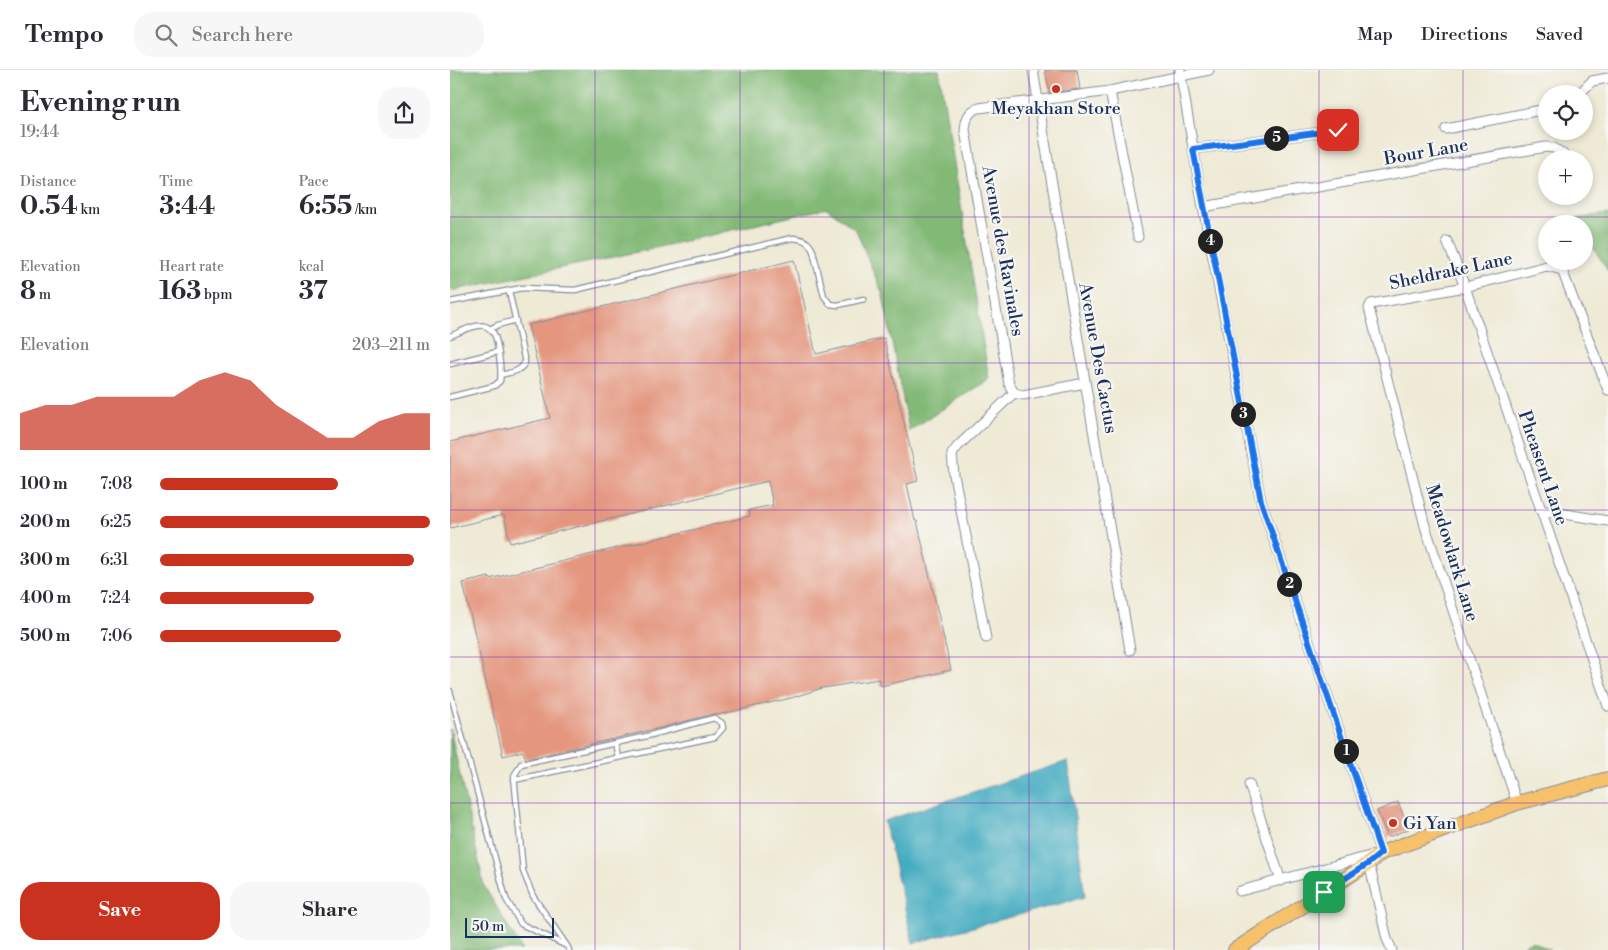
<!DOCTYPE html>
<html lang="en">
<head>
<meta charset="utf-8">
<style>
  :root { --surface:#fff; --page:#f7f7f7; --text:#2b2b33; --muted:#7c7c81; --line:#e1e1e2; --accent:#c8321e }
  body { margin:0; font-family:"Libre Bodoni",serif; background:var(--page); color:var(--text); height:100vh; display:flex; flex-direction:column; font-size:19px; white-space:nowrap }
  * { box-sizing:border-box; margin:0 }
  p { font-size:16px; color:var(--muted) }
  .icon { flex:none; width:28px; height:28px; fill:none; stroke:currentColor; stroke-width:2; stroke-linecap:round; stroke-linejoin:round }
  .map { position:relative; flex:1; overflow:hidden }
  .sheet { display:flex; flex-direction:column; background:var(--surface); width:450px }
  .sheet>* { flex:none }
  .fabs { position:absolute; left:1088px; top:15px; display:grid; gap:10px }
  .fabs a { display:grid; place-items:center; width:55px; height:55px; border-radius:50%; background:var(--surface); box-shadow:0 2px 8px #0003; font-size:25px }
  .scale { position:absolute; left:15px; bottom:12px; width:89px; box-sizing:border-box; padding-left:5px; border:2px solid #1b2f5e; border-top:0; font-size:14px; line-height:18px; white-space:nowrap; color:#1b2f5e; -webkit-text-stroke:4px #f6f6f2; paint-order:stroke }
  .pin { position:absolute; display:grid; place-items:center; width:42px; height:42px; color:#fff; margin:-21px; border-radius:10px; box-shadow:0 2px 8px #0006 }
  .km { position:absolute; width:25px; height:25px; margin:-12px; border-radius:50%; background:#222; color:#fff; font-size:14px; line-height:25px; text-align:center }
  .round { display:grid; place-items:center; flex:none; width:52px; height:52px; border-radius:20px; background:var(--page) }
  .summary { display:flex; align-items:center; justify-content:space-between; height:85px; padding:0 20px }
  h1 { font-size:28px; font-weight:700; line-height:38px }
  .metrics { display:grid; grid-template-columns:repeat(3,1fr); gap:8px; height:85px; padding:5px 20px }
  .metrics div { display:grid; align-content:center }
  .metrics b { font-size:25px; font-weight:700 }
  .metrics small { font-size:14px; font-weight:400 }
  .metrics p { font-size:14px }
  .chart { height:140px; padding:10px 20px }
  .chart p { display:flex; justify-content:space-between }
  .chart svg { width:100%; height:90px; margin-top:5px; fill:var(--accent); opacity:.7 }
  .primary-button { display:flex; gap:10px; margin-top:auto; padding:10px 20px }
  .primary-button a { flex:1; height:58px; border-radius:20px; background:var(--accent); color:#fff; font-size:20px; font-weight:700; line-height:58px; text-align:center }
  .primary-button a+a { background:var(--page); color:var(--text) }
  ul { padding:0 20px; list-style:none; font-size:16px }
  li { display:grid; grid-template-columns:80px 60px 1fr; align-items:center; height:38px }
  li i { height:12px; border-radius:6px; background:var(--accent) }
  header { display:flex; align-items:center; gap:30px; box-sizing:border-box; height:70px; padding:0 25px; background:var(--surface); border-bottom:1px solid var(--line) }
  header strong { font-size:24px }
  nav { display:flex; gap:28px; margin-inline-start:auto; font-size:18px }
  .search { width:350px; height:45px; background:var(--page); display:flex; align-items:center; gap:12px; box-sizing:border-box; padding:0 18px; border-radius:20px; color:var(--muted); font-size:19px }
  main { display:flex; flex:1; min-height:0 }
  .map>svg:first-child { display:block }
  .forest { fill:#82b976; stroke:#4e746a }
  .water { fill:#40aac0; stroke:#2e6c8f }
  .building { fill:#e4967f }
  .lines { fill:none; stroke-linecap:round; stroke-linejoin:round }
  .lane-casing { stroke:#858c9a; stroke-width:7 }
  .street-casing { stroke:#858c9a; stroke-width:11 }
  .primary-casing { stroke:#858c9a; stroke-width:16 }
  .lane { stroke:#fff; stroke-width:4.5 }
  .street { stroke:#fff; stroke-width:9 }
  .primary { stroke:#f6c16b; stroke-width:14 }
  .route-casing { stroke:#fff; stroke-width:10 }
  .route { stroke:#1a73e8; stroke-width:6 }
  .grid { fill:none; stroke:#7b2cbf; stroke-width:1; stroke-opacity:0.55 }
  .poi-dot { fill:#c8321e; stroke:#f6f6f2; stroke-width:2 }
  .labels { text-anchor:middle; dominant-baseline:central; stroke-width:4.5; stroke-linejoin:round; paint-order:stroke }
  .poi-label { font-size:18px; fill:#1b2f5e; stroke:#f6f6f2 }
  .street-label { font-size:18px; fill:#1b2f5e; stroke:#f6f6f2 }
</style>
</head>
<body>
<header>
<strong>Tempo</strong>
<div class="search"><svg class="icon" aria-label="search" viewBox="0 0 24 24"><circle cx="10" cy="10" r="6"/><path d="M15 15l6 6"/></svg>Search here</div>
<nav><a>Map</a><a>Directions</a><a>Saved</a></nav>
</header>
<main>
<section class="sheet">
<div class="summary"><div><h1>Evening run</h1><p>19:44</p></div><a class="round"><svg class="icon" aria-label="share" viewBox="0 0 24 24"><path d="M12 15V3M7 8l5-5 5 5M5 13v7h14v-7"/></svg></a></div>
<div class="metrics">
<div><p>Distance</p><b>0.54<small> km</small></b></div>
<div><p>Time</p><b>3:44</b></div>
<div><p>Pace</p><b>6:55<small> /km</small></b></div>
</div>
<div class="metrics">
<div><p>Elevation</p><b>8<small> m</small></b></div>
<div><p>Heart rate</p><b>163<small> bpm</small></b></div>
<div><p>kcal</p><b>37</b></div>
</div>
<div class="chart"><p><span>Elevation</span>203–211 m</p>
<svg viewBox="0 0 160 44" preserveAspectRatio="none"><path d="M0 44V26L10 22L20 22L30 18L40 18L50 18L60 18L70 10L80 6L90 10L100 22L110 30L120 38L130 38L140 30L150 26L160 26V44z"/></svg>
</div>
<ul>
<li><b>100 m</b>7:08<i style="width:66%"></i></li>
<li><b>200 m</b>6:25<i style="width:100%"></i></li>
<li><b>300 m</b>6:31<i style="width:94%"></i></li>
<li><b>400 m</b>7:24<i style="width:57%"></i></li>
<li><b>500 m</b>7:06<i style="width:67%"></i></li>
</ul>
<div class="primary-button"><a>Save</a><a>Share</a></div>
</section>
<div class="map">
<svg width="1158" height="880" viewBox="0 0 1158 880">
  <rect width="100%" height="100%" fill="#f6f6f2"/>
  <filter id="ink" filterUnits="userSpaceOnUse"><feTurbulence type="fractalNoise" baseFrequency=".02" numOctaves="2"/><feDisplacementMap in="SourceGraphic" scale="10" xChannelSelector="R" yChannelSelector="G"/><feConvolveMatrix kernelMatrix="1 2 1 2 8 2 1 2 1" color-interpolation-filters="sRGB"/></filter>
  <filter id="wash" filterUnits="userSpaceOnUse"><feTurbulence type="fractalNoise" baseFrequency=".0096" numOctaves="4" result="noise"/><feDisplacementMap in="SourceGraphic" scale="20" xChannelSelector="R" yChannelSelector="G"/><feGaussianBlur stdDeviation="1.12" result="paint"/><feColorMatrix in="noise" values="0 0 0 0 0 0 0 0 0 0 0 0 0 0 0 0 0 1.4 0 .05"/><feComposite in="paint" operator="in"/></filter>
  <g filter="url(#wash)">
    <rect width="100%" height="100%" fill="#efead5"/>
    <path class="forest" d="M0,0H489L539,309L459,361L433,225L406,160L377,138L192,181L0,221Z
      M1155,144H1158V201L1134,163V154H1128L1125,149Z
      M0,659L34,816L72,880H0Z
      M1081,871L1100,880H1066Z"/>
    <path class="water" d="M618,691L635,827L463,873L434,751Z"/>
    <g id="blocks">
      <path class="building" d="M595,0H627L630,19L600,23Z
        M344,190L366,284L434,268L468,411L457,414L465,451H467L501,600L431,616L429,609L372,618L341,628L267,645L263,644L210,658L76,689L73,681L53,686L13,513L39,507V509L300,446L299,440L323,435L318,411L60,473L54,445L0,458V372L100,348L78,255Z
        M948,732L959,759L938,767L927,741Z"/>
    </g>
  </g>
  <g filter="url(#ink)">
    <use href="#blocks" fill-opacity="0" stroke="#858c9a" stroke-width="1"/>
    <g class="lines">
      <defs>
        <path id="lane" d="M0,232L72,218L125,220L342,168C353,169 358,170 363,181L374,226L380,234L388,235L414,229
          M40,259L48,255L66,250
          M0,266C9,263 25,253 35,256C38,257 42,261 44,264C48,271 52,303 50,311L44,316L0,327
          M0,294L47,282
          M51,305C61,302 71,302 75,292L59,221
          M0,621L56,829L71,854L117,876L119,880
          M165,673L168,687
          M64,710L265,667L273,658L272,653L264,648L197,666L71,694L64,706L73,801L83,826L117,876"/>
        <path id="street" d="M583,0L680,580
          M730,0L753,137L811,431L931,783L790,821
          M660,21L688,167
          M1129,24L1142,11L1158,8
          M996,59L1096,39
          M743,79L888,60
          M753,137L1096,77L1104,78L1113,84
          M997,171L1015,217L1158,636
          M564,323L559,314L515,60C516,49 518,41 529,38L660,21L759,0
          M564,323L573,325L635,313
          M1090,440L1158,451
          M536,568L504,405L502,384L508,376L564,323
          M799,714L831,811
          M1067,733L975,456L919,238L921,234L1015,217L1097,196L1112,200L1158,320
          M919,793L937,869L942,880"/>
        <path id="primary" d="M785,880L919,793L931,783L1067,733L1158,709"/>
      </defs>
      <use href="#lane" class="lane-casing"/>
      <use href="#street" class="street-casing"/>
      <use href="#primary" class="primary-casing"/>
      <use href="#lane" class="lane"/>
      <use href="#street" class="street"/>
      <use href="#primary" class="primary"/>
    </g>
  </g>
  <g class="lines" filter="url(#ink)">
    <defs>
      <path id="route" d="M874,822L919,793L931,783L811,431L743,79L888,60"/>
    </defs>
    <use href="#route" class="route-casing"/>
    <use href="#route" class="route"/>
  </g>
  <path class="grid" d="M145,0V880M290,0V880M434,0V880M579,0V880M724,0V880M869,0V880M1013,0V880M0,147H1158M0,293H1158M0,440H1158M0,587H1158M0,733H1158"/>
  <g class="poi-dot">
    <circle cx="606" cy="19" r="5"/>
    <circle cx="943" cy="753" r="5"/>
  </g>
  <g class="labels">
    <g class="poi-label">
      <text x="606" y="38">Meyakhan Store</text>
      <text x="953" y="753" text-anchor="start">Gi Yan</text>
    </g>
    <g class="street-label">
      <text transform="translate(976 82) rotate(-10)">Bour Lane</text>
      <text transform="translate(553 181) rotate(80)">Avenue des Ravinales</text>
      <text transform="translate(1001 201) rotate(-12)">Sheldrake Lane</text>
      <text transform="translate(648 288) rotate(80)">Avenue Des Cactus</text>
      <text transform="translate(1093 398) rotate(71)">Pheasent Lane</text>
      <text transform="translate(1002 483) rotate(73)">Meadowlark Lane</text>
    </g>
  </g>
</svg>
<div class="fabs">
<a><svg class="icon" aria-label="locate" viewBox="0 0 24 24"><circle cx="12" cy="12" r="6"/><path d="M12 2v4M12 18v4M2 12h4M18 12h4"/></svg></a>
<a>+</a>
<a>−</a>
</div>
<div class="scale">50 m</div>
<div class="pin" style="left:874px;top:822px;background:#1e9e55"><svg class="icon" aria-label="arrive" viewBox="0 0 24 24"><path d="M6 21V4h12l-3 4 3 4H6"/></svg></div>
<div class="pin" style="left:888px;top:60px;background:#d93025"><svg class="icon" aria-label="check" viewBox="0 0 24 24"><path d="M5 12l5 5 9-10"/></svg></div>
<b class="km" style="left:896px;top:681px">1</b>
<b class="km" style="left:839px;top:514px">2</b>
<b class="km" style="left:793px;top:344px">3</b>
<b class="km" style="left:760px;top:171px">4</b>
<b class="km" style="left:826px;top:68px">5</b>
</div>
</main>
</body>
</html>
